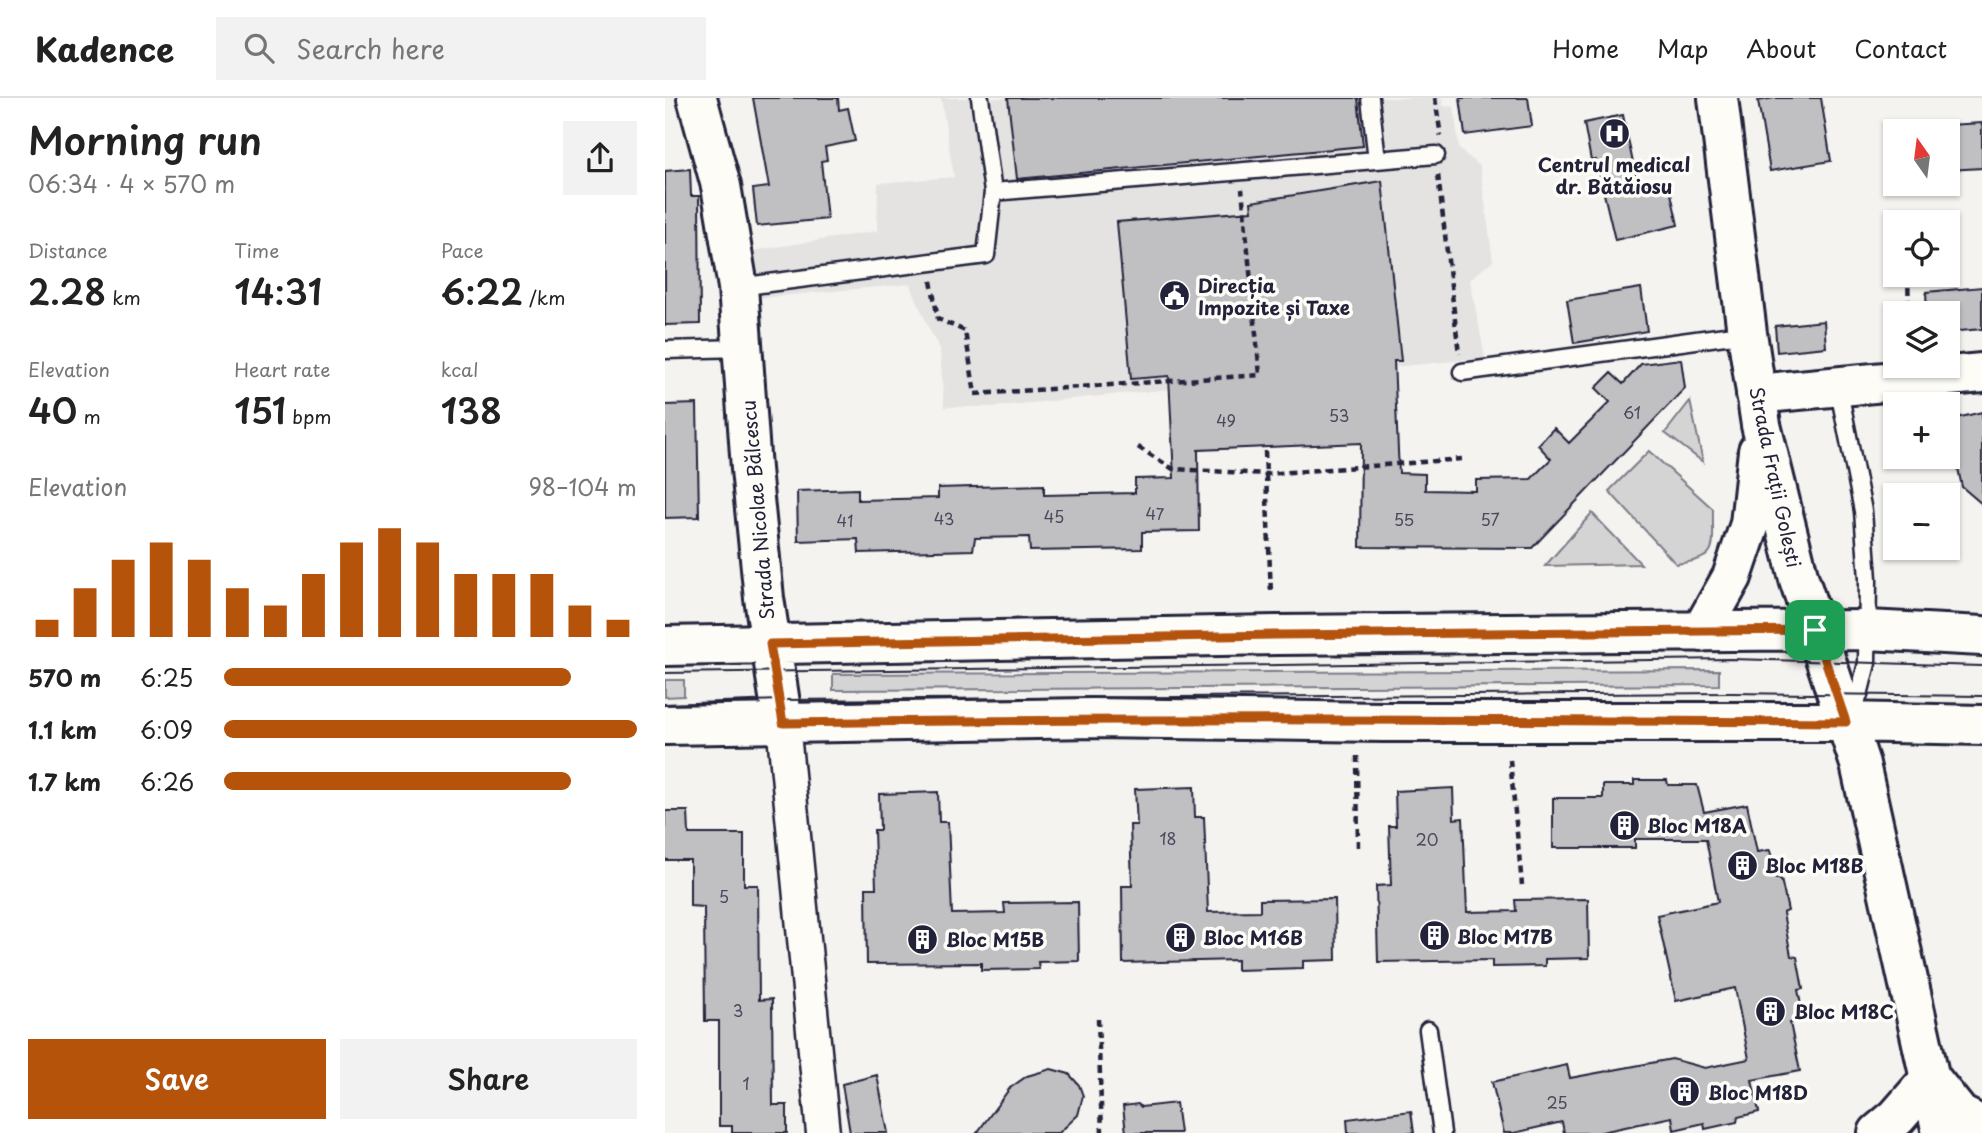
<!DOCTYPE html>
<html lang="en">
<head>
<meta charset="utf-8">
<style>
  :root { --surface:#fff; --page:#f2f2f2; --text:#222; --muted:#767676; --line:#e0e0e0; --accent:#b45309 }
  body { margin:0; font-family:"Playpen Sans",sans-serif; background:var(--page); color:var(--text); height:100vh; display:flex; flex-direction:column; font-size:26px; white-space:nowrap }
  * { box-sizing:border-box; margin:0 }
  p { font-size:23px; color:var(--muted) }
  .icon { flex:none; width:38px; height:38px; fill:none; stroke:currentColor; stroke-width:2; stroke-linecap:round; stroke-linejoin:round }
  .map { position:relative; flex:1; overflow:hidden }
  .sheet { display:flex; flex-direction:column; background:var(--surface); width:665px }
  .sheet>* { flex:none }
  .needle { width:46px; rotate:346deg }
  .fabs { position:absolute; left:1218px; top:21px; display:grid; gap:14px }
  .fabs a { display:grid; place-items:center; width:77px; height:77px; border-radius:0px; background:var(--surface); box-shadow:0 2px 5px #0004; font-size:35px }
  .pin { position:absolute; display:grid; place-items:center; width:60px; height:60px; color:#fff; margin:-30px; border-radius:14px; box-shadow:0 4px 10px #0006 }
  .round { display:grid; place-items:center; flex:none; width:74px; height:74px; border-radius:0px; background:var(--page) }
  .head { display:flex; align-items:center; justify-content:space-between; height:119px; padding:0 28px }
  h1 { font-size:38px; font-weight:600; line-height:52px }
  .stats { display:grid; grid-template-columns:repeat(3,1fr); gap:10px; height:119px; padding:7px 28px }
  .stats div { display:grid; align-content:center }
  .stats b { font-size:35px; font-weight:600 }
  .stats small { font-size:19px; font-weight:400 }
  .stats p { font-size:19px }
  .chart { height:196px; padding:14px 28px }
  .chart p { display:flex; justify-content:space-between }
  .chart svg { width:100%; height:126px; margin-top:7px; stroke:var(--accent); stroke-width:6 }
  .primary-button { display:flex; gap:14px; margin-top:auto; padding:14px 28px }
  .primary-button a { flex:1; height:80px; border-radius:0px; background:var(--accent); color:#fff; font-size:28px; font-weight:600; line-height:80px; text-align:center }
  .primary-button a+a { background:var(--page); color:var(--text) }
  ul { padding:0 28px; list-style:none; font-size:23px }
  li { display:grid; grid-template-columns:112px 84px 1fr; align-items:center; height:52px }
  li i { height:18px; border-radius:9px; background:var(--accent) }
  header { display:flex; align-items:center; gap:42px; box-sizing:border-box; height:98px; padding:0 35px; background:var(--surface); border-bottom:2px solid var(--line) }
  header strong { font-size:33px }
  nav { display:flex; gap:38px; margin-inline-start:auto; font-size:24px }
  .search { width:490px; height:63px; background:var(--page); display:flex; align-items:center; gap:18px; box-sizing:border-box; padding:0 24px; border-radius:0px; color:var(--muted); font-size:26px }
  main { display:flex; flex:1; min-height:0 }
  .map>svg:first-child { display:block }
  .built { fill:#e4e3e2 }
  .green { fill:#d5d4d5; stroke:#7c7b88; stroke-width:2 }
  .building { fill:#c0bfc2; stroke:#22223b; stroke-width:2 }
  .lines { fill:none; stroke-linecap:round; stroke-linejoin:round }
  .lane-casing { stroke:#22223b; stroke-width:21 }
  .street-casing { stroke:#22223b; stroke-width:37 }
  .secondary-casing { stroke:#22223b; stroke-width:44 }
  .path { stroke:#22223b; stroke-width:4.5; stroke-dasharray:7 5; stroke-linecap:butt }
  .lane { stroke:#fdfcf7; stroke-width:16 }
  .street { stroke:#fdfcf7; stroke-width:32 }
  .secondary { stroke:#fdfcf7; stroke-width:38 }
  .tram { stroke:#22223b; stroke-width:2 }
  .route-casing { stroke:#fff; stroke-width:14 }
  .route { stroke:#b45309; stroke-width:9 }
  .labels { text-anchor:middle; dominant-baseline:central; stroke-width:7; stroke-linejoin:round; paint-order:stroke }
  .number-label { font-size:16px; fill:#4a495d }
  .poi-label { font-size:19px; font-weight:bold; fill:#22223b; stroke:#fdfcf7; text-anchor:start }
  .street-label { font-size:19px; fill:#22223b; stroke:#fdfcf7 }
</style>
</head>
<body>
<header>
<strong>Kadence</strong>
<div class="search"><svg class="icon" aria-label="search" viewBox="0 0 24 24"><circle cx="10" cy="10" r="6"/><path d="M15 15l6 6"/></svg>Search here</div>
<nav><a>Home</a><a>Map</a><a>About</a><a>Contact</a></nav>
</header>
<main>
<section class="sheet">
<div class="head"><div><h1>Morning run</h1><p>06:34 · 4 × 570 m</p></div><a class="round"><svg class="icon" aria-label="share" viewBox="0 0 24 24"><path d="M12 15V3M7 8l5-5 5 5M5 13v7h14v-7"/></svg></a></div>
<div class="stats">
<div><p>Distance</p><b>2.28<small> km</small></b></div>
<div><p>Time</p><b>14:31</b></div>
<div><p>Pace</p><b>6:22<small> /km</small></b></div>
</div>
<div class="stats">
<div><p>Elevation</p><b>40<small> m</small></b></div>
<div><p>Heart rate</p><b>151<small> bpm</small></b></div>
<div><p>kcal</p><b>138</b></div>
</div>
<div class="chart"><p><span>Elevation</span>98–104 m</p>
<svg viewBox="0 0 160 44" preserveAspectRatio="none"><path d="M5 44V38M15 44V27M25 44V17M35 44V11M45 44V17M55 44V27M65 44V33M75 44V22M85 44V11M95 44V6M105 44V11M115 44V22M125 44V22M135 44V22M145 44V33M155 44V38"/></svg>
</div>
<ul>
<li><b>570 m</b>6:25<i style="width:84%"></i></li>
<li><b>1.1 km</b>6:09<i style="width:100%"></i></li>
<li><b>1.7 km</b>6:26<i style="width:84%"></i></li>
</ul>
<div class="primary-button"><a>Save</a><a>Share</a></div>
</section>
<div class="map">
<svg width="1317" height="1035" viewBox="0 0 1317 1035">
  <rect width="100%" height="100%" fill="#f4f3ef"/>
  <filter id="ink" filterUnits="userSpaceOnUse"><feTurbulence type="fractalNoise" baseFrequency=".0143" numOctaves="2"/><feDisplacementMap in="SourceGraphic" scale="14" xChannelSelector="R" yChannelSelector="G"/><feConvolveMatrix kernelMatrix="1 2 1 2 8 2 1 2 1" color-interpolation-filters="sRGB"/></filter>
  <g filter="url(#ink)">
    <path class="built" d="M276,0H777L778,8L789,9L794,51L815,68L828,163L805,181L820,260L326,309H279L275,251L265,233L245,186L94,200L86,153L212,133L213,85L289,79Z"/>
    <path class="green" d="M1025,303L1038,364L1000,335Z
      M984,353L1048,411C1047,450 1056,461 1011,466L944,393Z
      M927,415L976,466L880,468Z
      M1054,572V587L168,592V576Z
      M0,582H19V598L0,599Z"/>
    <path class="building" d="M88,0H173L174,12L183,10L190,43L160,49L162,62L156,63L162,121L92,128L88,91L104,89Z
      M343,0H693L698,48L352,81Z
      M795,0H863L867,28L800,37Z
      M1109,0H1156L1166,63L1105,73L1093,3Z
      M958,17L973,89L1003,82L1013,127L950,142L931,62L926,63L919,25Z
      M1317,25V70L1283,72V27Z
      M25,71L26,98H34L35,226L0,227V73Z
      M717,83L736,263H729L734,375L760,376V392L811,393V382L866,381L886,361L873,347L889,330L904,345L945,304L931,290L946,275L958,286L976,266L1016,261L1020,290L867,450L695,449L696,345L533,352L534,433L477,434V451L365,453L364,439L310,440L308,452L194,455L193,441L133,443L132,393L193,391V402L273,400V390L379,387V397L470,395V381L509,380L504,278L466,281L452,124L587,113L586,104Z
      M1317,189V231L1283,234V215H1262L1261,194Z
      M976,190L982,233L909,245L902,202Z
      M1159,223L1161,249L1112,254L1110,228Z
      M32,306L34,419L0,420V307Z
      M1317,314V406L1297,389L1283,324V322Z
      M969,682H1002L1003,687H1032L1039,714L1082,706L1092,754L1105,752L1111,781H1116L1123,813L1118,815L1126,858L1132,859L1138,891L1133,892L1139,922L1125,925L1135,973L1087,982L1094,1014L1073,1019L1072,1024L1040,1031L1039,1025L1009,1032L1007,1019L932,1035H899L897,1024L849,1035H839L827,984L902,967L905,980L1007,961L1040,970L1084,961L1070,890L1011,903L992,817L1053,804L1041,741H970V750H888V700H938V687H969Z
      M529,689L530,719H539L543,814L595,813V802L670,801L671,862L638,863V870L572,872V862L458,865L457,788H467L465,727H472L470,691Z
      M788,690L789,721L798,720L802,814L851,813L850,802L923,801L924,860L880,861V868L827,869V862L713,864L711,788L726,787L724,728H731L730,693Z
      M273,694L274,724H283L287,816L340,815L339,805L413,804L414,863L373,864L374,871L316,872V865L202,866L201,790H211L209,732H215L214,696Z
      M0,713H23L24,736H79V787H93L94,902L107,901L108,1007H122V1035H67V1028H54V923H40L39,809L25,808V762H0Z
      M386,971L404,976L414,987L418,998L413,1017L394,1035H312L345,990L362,978Z
      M212,977L223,1035H185L177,986Z
      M511,1005L515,1035H461L458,1008L473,1006L476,1009Z
      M746,1013L749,1035H683L682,1021Z"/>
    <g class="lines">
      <defs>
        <path id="lane" d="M705,0L712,62
          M328,94L771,57
          M73,189L321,157L328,94L315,0
          M0,252L78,250
          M797,274L1082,235
          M1173,288L1198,413L1203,481L1202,565L1194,597L1185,616
          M763,932L777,1035"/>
        <path id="street" d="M118,625L158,1035"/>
        <path id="secondary" d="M32,0L56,88L73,189L86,371L99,500L118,625
          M1053,0L1082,235L1096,327L1134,481L1195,666L1277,1035
          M1091,296L1317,275
          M1036,534L1067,479L1085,426L1093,353
          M0,548L612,537L1067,533L1203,532L1317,538
          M0,627L427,620L718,624H1181L1317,627
          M1267,982L1295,1017L1317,1028
          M1213,1035L1232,1019L1266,980"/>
      </defs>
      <use href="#lane" class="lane-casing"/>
      <use href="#street" class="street-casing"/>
      <use href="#secondary" class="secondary-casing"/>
      <path class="path" d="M770,0L776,38
        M773,77L794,256
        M1243,177L1244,215
        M266,183L273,221L300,233L310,296L595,277L577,91
        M473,349L508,371L601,376L797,361
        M600,353L606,496
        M692,658L693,754
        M845,662L857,787
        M433,921L437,1035"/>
      <use href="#lane" class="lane"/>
      <use href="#street" class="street"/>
      <use href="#secondary" class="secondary"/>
      <path class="tram" d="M0,575L1065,561L1317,568
        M0,606L114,602L1066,595L1317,598"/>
    </g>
  </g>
  <g class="lines" filter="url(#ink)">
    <defs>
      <path id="route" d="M1150,532L1181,624C827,622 472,620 118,625L105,546L612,537Z"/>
    </defs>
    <use href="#route" class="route-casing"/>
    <use href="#route" class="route"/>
  </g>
  <defs>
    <symbol id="hospital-disc" viewBox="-11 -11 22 22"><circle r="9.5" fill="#22223b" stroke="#fdfcf7"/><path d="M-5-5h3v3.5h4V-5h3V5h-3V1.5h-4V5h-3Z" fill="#fff"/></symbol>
    <symbol id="civic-disc" viewBox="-11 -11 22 22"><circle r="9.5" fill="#22223b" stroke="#fdfcf7"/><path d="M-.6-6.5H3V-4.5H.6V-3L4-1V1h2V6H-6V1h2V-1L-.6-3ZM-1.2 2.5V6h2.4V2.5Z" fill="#fff"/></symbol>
    <symbol id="building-disc" viewBox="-11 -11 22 22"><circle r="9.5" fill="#22223b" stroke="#fdfcf7"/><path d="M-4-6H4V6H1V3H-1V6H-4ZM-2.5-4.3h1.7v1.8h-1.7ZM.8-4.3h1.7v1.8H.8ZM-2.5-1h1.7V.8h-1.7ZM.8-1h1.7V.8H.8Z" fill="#fff"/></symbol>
  </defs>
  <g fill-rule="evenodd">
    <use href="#hospital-disc" x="932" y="18" width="35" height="35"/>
    <use href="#civic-disc" x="492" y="180" width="35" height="35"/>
    <use href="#building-disc" x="942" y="710" width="35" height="35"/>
    <use href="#building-disc" x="1060" y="750" width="35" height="35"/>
    <use href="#building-disc" x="752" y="820" width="35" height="35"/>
    <use href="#building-disc" x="498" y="822" width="35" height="35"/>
    <use href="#building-disc" x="240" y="824" width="35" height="35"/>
    <use href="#building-disc" x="1088" y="896" width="35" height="35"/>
    <use href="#building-disc" x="1002" y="976" width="35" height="35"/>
  </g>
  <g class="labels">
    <g class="number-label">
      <text x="967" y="314">61</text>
      <text x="674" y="317">53</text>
      <text x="561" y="322">49</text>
      <text x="490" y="415">47</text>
      <text x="389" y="418">45</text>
      <text x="279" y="420">43</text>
      <text x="739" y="421">55</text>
      <text x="825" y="421">57</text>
      <text x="180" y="422">41</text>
      <text x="503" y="740">18</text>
      <text x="762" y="741">20</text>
      <text x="59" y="798">5</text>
      <text x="73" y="912">3</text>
      <text x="81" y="985">1</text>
      <text x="892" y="1004">25</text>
    </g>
    <g class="poi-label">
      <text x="949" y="66" text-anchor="middle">Centrul medical<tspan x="949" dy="22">dr. Bătăiosu</tspan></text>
      <text x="533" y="187">Direcția<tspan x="533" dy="22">Impozite și Taxe</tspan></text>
      <text x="982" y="727">Bloc M18A</text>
      <text x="1100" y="767">Bloc M18B</text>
      <text x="792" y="838">Bloc M17B</text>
      <text x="538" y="839">Bloc M16B</text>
      <text x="281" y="841">Bloc M15B</text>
      <text x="1129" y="913">Bloc M18C</text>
      <text x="1043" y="994">Bloc M18D</text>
    </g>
    <g class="street-label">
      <text transform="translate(1111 379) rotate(78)">Strada Frații Golești</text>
      <text transform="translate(92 412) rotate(-95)">Strada Nicolae Bălcescu</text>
    </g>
  </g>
</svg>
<div class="fabs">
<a><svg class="needle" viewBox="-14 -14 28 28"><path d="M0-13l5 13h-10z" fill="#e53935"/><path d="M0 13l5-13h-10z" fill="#767676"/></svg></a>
<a><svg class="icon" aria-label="locate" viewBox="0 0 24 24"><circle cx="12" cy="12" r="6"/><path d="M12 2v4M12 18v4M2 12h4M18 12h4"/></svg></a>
<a><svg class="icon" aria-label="layers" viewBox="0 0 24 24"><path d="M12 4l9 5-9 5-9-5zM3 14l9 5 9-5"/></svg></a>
<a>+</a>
<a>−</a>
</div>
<div class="pin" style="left:1150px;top:532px;background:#1e9e55"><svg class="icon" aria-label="arrive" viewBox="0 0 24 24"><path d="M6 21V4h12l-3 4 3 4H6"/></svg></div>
</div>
</main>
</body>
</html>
